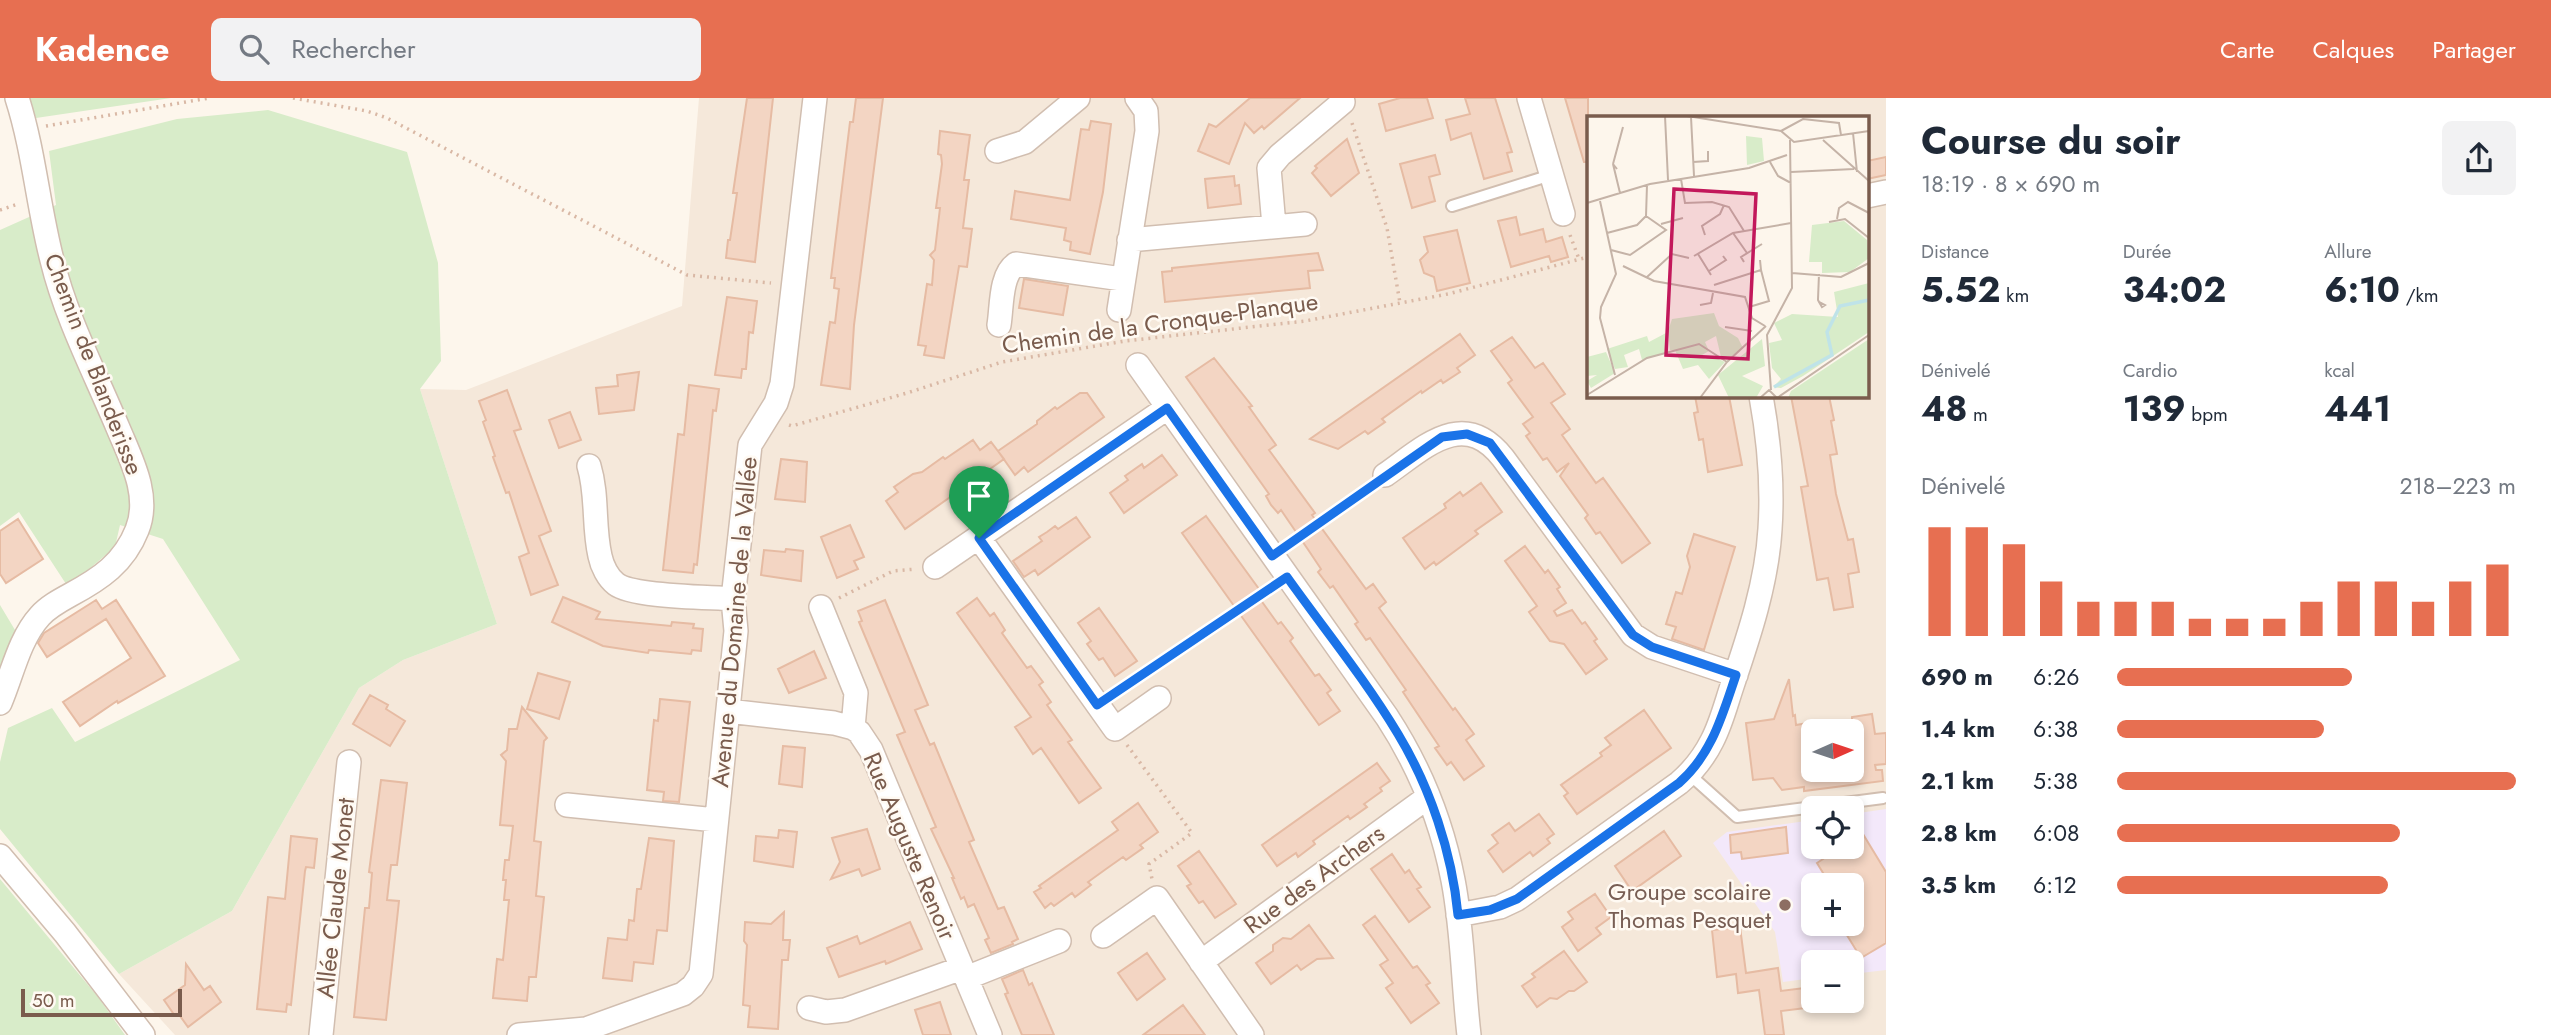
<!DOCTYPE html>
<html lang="fr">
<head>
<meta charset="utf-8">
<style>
  :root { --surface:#fff; --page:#f2f2f3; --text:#1f2937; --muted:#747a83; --accent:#e76f51 }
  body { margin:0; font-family:Jost,sans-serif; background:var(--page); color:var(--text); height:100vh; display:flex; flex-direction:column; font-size:26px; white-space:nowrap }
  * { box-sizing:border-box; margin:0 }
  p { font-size:23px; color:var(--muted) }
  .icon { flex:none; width:38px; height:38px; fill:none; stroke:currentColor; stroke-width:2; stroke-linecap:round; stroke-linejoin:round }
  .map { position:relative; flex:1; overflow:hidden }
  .side { display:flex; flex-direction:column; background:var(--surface); width:665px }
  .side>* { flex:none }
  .needle { width:46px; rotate:87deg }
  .buttons { position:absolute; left:1801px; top:621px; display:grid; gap:14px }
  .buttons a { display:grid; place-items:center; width:63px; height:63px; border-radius:10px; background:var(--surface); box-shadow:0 4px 10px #0003; font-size:35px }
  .scale { position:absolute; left:21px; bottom:18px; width:161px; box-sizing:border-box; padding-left:7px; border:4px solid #7a5c4d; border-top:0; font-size:19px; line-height:24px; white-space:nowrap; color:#7a5c4d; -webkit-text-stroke:5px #fffaf3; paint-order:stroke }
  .pin { position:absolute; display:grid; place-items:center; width:60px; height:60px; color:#fff; margin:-72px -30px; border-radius:50% 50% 50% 0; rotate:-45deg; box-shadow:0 0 7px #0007 }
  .pin .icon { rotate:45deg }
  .round { display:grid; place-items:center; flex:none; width:74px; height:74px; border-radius:10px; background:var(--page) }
  .head { display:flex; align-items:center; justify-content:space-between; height:119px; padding:0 35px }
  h1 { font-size:38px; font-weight:700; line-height:52px }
  .figures { display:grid; grid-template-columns:repeat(3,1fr); gap:10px; height:119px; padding:7px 35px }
  .figures div { display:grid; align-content:center }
  .figures b { font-size:35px; font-weight:700 }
  .figures small { font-size:19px; font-weight:400 }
  .figures p { font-size:19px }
  .chart { height:196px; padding:14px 35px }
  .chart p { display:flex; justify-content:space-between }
  .chart svg { width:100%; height:126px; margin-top:7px; stroke:var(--accent); stroke-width:6 }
  ul { padding:0 35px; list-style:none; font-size:23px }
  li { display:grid; grid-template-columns:112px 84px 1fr; align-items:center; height:52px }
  li i { height:18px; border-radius:9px; background:var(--accent) }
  header { display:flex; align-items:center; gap:42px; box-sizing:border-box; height:98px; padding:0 35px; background:var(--accent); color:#fff }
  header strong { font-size:33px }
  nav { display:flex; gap:38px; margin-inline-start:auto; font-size:24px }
  .search { width:490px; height:63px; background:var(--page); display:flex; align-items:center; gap:18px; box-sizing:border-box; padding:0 24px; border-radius:10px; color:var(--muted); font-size:26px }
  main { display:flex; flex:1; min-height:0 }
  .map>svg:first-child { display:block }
  .residential { fill:#f5e8da; fill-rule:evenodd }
  .education { fill:#f3e8fa; fill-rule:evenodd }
  .green { fill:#d8ecc9 }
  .building { fill:#f3d5c3; stroke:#e6bba3; stroke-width:2 }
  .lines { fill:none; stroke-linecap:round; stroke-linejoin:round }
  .lane-casing { stroke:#d1beb0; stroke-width:14 }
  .street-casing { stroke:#d1beb0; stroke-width:26 }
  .path { stroke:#d9b8a5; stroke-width:3.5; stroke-dasharray:2 5; stroke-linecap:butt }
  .lane { stroke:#fff; stroke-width:10 }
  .street { stroke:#fff; stroke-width:23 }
  .route-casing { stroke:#fff; stroke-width:14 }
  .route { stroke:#1a73e8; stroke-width:9 }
  .education-dot { fill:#8d6e63; stroke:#fffaf3; stroke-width:2.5 }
  .labels { text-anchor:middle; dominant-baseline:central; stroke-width:5; stroke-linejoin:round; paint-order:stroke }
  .street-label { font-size:24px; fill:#7a5c4d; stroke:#fffaf3 }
  .education-label { font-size:24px; fill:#785e54; stroke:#fffaf3; text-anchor:end }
  .inset-river { fill:none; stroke:#bfe3e8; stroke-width:3.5 }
  .inset-road { fill:none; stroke:#c5b3a7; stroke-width:2 }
  .view { fill:#c2185b; fill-opacity:0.15; stroke:#c2185b; stroke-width:3.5 }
  .inset-edge { fill:none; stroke:#7a5c4d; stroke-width:3.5 }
</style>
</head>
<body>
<header>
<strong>Kadence</strong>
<div class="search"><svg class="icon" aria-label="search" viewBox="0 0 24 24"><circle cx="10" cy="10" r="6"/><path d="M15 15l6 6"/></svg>Rechercher</div>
<nav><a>Carte</a><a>Calques</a><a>Partager</a></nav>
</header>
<main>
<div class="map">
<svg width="1886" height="937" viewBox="0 0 1886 937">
  <rect width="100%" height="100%" fill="#fdf6ec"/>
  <path class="residential" d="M699,0H1886V937H175L119,876L232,813L359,590L403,562L497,526L420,291L466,292L682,208ZM1588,19H1867V298H1588ZM1813,634H1852V672H1813ZM1813,710H1852V749H1813ZM1813,788H1852V826H1813ZM1813,864H1852V903H1813Z"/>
  <path class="education" d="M1886,711V872L1852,876V864H1813V880L1783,884L1775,834L1713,745L1727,734L1813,722V749H1852V716ZM1813,788H1852V826H1813Z"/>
  <path class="green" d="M29,0H171L36,20Z
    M268,12L407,54L438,165L441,263L420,291L497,526L403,562L359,590L232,813L119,876L0,731V664L8,630L52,610L75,644L240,562L163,441L120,427L115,449L68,489L19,414L0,428V132L56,107L49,53L177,21Z
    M0,507L15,532L0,573Z
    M0,781L98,899L125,937H0Z"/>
  <path class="building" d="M747,0H773L755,164L726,160L728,142H730L737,95H733Z
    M856,0H883L854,227L850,291L821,287L830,224L835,225L839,191L834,190L835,180H831L850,24H853Z
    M1250,0H1300L1264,31L1262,28L1254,35L1245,25L1229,66L1198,53L1209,26L1216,29Z
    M1400,0H1427L1433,20L1386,33L1379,6Z
    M1465,0H1495L1512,54L1507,55L1512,73L1484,81L1471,35L1451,42L1446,22L1470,16Z
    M1565,0H1588V64H1584Z
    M1091,23L1111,26L1103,94L1090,156L1070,152L1071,144L1064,142L1066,130L1011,121L1015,93L1070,102L1081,31L1089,32Z
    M940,33L970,37L964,82H969L963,130L972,131L967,169L959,168L944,260L924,257L926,248L918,247L927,186L932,187L934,162L930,157L935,152L940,110H936L942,66L941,57L938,56Z
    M1347,41L1359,75L1331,98L1312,75L1317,70L1315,68Z
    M1435,57L1440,76L1429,79L1435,103L1412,110L1400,66Z
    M1886,59V77L1867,81V63Z
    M1234,78L1235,88L1239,87L1241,106L1208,110L1205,81Z
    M1516,119L1520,137L1543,131L1546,144L1562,139L1568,159L1551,164L1549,158L1511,169L1498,123Z
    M1457,132L1470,185L1437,193L1434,179L1424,175L1420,162L1428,154L1424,139Z
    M1318,155L1323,172L1308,173L1310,190L1165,204L1162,174L1172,173V170Z
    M1024,181L1068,188L1063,217L1019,210Z
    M727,199L757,203L753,235L749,234L746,271H742L741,280L715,277Z
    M1460,236L1475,257L1457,270L1460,274L1443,285L1441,282L1422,295L1421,293L1382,321L1385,324L1368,336L1365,333L1338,351L1310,341Z
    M1512,239L1535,270L1543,265L1565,296L1551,305L1570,331L1562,337L1596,385L1603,380L1650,445L1622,465L1600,434L1596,436L1585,420L1588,417L1560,378L1569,365L1557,374L1547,360L1543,362L1526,338L1530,335L1523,326L1533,319L1508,285L1512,282L1491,253Z
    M1214,260L1252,308L1249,309L1276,347L1269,352L1315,415L1312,417L1366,491L1373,486L1386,504L1379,510L1453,612L1455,610L1474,636L1466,642L1484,668L1464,682L1451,664L1447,667L1435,650L1439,648L1403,594L1406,592L1370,540L1366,542L1355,526L1358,524L1333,488L1330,490L1318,474L1321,471L1309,453L1281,412L1278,415L1271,407L1266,398L1269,396L1186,279Z
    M639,274L634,312L599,316L596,290L618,288L617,277Z
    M689,287L719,291L716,313L713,312L697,467L694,466L693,475L663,472L678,336L684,337Z
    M507,292L521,331L514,333L551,433L539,438L558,487L531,497L519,459L529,455L509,394L506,395L493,359L495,358L483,324L486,322L479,303Z
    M1080,295H1087L1104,319L1028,374L1024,369L1015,377L998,353L1037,326V323L1055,309L1057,311Z
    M1695,298H1729L1742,367L1708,374L1703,341L1699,342L1694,315L1698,314Z
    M1791,298H1829L1834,322L1831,323L1837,356L1830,357L1836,396L1848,442L1853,441L1859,474L1848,476L1853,509L1834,512L1828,480L1817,482L1801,389L1808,388Z
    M570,314L581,342L559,350L549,322Z
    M973,342L980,352L991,344L1004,361L905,431L886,403L898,394L894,389L913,376L922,374L943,359L945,361Z
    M1162,357L1177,377L1124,415L1110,395L1128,382L1125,378L1142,366L1144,370Z
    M781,361L807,364L805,404L775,401Z
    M1481,385L1502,414L1475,433L1478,436L1436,467L1434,464L1425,471L1403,440L1446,410L1444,406L1460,394L1463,398Z
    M1206,418L1259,491L1255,494L1278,526L1281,524L1293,540L1290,543L1315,578L1319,576L1331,592L1327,595L1340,613L1319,627L1182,435Z
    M1076,419L1090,439L1038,477L1035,472L1024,479L1013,463L1042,443L1039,439L1047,434L1055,428L1058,431Z
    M18,421L43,461L6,485L0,476V433Z
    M850,427L864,459L854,463L858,471L837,480L821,439Z
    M1694,436L1735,449L1704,552L1672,541L1676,529L1666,526L1676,494L1682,496L1690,469L1687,458Z
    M1525,448L1545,475L1548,472L1560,489L1557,491L1566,505L1554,513L1557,518L1572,512L1582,526L1585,524L1597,541L1594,543L1607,561L1586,576L1564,546L1550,543L1529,514L1537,508L1505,463Z
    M786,451L803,453L801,483L761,477L764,452L785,454Z
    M563,499L600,514L596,521L671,528L672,524L694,526L693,530L703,531L701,553L692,552L691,556L649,552L648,555L603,548L552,524Z
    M977,500L990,518L994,515L1005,532L1002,535L1027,570L1031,568L1043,584L1039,587L1051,604L1047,607L1072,642L1068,644L1101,690L1079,705L1041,650L1033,656L1015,629L1031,619L957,515Z
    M96,502L102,511L116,502L165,578L118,605L117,603L80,628L63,604L131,560L106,521L47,559L38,545L44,535Z
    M885,502L928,607L915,612L930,647L934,645L974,742L969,744L998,811L1004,809L1018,841L1012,844L1013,846L991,855L985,842L989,840L974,806L968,809L964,799L961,801L952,780H954L931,731L936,729L897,637L905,634L859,524L862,523L858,513Z
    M1099,510L1137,563L1115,578L1103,560L1099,562L1087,546L1091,543L1078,525Z
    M814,553L826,580L789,595L778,571Z
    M538,575L570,584L559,621L527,611Z
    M1789,581L1793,618L1795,617L1796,627L1813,624V672H1852V619L1872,616L1875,636L1886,635V666L1875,667L1876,672H1882L1883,683L1804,693V689L1782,692L1773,680L1753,682L1746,625L1774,621Z
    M370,597L388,607L386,611L405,623L390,648L353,626Z
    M660,601L690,604L679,704L663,703L664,694L647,692L654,622L658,623Z
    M522,609L547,640L544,643L534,743L541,744L536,798L544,799L536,879H529L527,903L493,900L497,861L503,862L509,802H504L506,782H503L505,762H509L513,728L500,727L506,663L501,657L507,652L509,631H517Z
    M1644,612L1671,650L1577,716L1564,698L1568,695L1561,687L1602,658L1600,655L1611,647L1605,640Z
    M783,648L805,650L802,689L779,686Z
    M1377,665L1390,683L1380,690L1382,693L1364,706L1367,709L1350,721L1348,718L1331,730L1313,743L1315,746L1298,759L1296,755L1277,768L1262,747Z
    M381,682L407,685L397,767H391L387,802L399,803L386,922L354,919L365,810H369L372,775L369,774Z
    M1138,705L1158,734L1140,747L1143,750L1126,762L1123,759L1106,771L1088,784L1091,787L1075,799L1072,795L1054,808L1051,805L1045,810L1034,794L1041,790L1039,788L1118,732L1112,724Z
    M1539,716L1554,736L1547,741L1550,745L1533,758L1530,754L1503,774L1488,753L1498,745L1492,737L1509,725L1515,733Z
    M1852,718L1886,774V845L1861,860L1840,826H1852V788H1831L1817,765L1829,757L1823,749H1852Z
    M1786,729L1788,755L1742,761L1741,754L1731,755L1730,737Z
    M867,731L880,771L862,778L859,771L831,781L840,764L832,740Z
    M779,732L797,734L793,769L754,763L756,738L778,740Z
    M1664,733L1681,758L1632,793L1615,768Z
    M291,738L317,741L314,770L306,769L305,773L291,907L287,906L286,914L257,911L268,799L285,801Z
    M649,740L674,743L667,833L657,832L653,866L634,864L632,883L603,880L608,840L627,842L629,822L634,823L637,791H641Z
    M1199,753L1236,806L1215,820L1203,803L1199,805L1187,788L1191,786L1178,768Z
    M1392,756L1405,775L1409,772L1414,780L1421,789L1417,791L1430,809L1409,824L1371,771Z
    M1595,796L1611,819L1596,830L1601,836L1578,853L1562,829L1573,821L1568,814Z
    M784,814L783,842H790L788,862H782L778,931L748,929L750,908L743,907L747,847L744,843L745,824L771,826Z
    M1375,818L1413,870L1417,868L1424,877L1430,885L1426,887L1439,905L1411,925L1386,890L1393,885L1380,867L1388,862L1363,827Z
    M910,824L922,851L886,866L885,863L839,879L827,850L857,838L860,846Z
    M1309,827L1333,860L1317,861L1301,872L1297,867L1271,886L1256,865L1273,853V847L1283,840L1291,841Z
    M1740,829L1746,875L1778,870L1781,893L1813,889V909L1781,913L1784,937H1765L1759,892L1738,895L1736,876L1717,879L1712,832Z
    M1564,853L1587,884L1574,893H1569L1557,901L1550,900L1537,909L1522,888L1535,879L1532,876Z
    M1147,855L1165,881L1137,902L1118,875Z
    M186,866L204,892L210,888L221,904L188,929L180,918H175L164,902L185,887Z
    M1023,872L1029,887L1032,885L1054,937H1022L1005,896L1008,895L1002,881Z
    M940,904L951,937H923L915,912Z
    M1183,907L1205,937H1143Z"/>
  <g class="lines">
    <defs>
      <path id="lane" d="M1452,108L1551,77
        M1689,676L1737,719L1883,700"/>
      <path id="street" d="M1529,0L1563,116
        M997,53L1025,44L1078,0
        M1867,98L1886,94
        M1274,128L1269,70L1280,57L1343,4
        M1129,142L1305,126
        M1119,212L1147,33L1146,13L1137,0
        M999,227C1002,209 1000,177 1016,166L1122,181
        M1138,267L1387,619C1419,668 1442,725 1453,782C1463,833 1463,886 1469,937
        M589,368C598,398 593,428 600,458C602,468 608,480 616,486C633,499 708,499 733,501
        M1385,377C1424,350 1463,309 1503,360L1633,537L1652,549L1736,577
        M979,440L1115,631L1159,600
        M935,469L1167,310
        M821,509L856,595L853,630L859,634L871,652L990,937
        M0,605C12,577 19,541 40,518C48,509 59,503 70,497C100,481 124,465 137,432C151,398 131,361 118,330C95,275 66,220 52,162C38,108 34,53 17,0
        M728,613L834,625L853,630
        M567,707L716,722
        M0,758L65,835L143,937
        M1458,817L1500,809L1517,801L1679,685C1693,673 1704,659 1712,643C1721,626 1726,606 1732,588C1749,538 1767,484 1770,431C1773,386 1769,342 1761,298
        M1103,838L1157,800L1252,937
        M1201,864L1428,699
        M966,880L1059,843
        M809,910L826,914L845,912L962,870
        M321,937L349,664
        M519,937L586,931L683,896L693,888L701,876L736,533L733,501L750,347L776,305L782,286L815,0"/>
    </defs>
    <use href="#lane" class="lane-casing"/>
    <use href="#street" class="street-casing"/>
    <path class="path" d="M293,0L367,13L387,20L687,177L771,185
      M1352,25L1387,130L1400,205
      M46,28L209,0
      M0,112L18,106
      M1570,137L1579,161
      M789,327L792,328L907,295L1002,264L1125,243L1305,223L1448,196L1588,159
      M1291,445L1367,390
      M839,500L893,473L916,471
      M1115,595L1271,490
      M1127,647L1192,735L1149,766L1152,781"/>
    <use href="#lane" class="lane"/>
    <use href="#street" class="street"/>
  </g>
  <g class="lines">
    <defs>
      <path id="route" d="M1167,310L1272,458L1442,339L1467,336L1490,345L1633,537L1652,549L1736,577C1722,618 1712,656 1679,685L1517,801L1490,812L1458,817C1452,754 1430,689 1398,636C1365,581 1324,531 1287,479L1097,607L979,440Z"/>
    </defs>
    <use href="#route" class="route-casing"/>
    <use href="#route" class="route"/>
  </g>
  <circle class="education-dot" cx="1785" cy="807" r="7"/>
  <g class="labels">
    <g class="street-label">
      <text transform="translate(1160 225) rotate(-8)">Chemin de la Cronque-Planque</text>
      <text transform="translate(94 266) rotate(69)">Chemin de Blanderisse</text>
      <text transform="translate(734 524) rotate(-85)">Avenue du Domaine de la Vallée</text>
      <text transform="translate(910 748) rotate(67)">Rue Auguste Renoir</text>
      <text transform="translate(1314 781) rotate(-36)">Rue des Archers</text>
      <text transform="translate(335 800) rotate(-84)">Allée Claude Monet</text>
    </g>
    <g class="education-label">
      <text x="1771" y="793">Groupe scolaire<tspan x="1771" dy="28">Thomas Pesquet</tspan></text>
    </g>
  </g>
  <g transform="translate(1587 18)">
    <rect width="282" height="282" fill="#fdf6ec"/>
    <path d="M159,20L175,22L177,45L160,49ZM257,105L280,124L282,142L263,156L235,157V146H222L225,109ZM282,167V216L216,260L194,272L186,271L194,263L185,252L182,227L195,224L187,207L205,198L251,201L247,176ZM127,197L132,210L151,222L156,232L141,243L134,241L129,220L118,226L122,235L115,239L118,243L125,240L138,246L122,263L111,249L96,253L88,234H83L81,215L85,203ZM79,217L80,236L55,244L52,233L37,239L41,251L28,253L20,233L60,220L62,226ZM175,223L178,250L155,260L176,270L169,282H142L131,259ZM282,223V282H201L204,275ZM19,236L28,257L4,272L0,265L10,259L0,260V241Z" fill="#d8ecc9"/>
    <path class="inset-river" d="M187,271L245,239L240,216L253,190L282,184"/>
    <path class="inset-road" d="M78,0L81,64M100,0L194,15L207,26L282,15M104,1L107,60M194,15L216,3L252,7L254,19M266,17L270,56M236,24L282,65M106,46L121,45V35M183,46L191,60L204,67M26,48L36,11M30,53L26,48L33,77M204,56L267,53M94,63L98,87L125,86L142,91L157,115M13,85L29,158L14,191L13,202L28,259M0,87L63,68L162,52L200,39M250,103L252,92L261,86L282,97M242,106L258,103L282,122M74,108L96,102M20,117L50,109L59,100L60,69M146,117L160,137M118,119L115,110L133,98L137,89M24,134L43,139L79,114L59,100M111,138L124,159M107,140L146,117L204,107M157,146L154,141L175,128M36,150L67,165L158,181L165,202L178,210M122,155L139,144L136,140M205,157L254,161L282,147M232,158L231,183V184L232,186L235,191L238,189L232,186M60,161L85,138L102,142M127,169L174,154L173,144M113,189L124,187L126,177M162,191L182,185L174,154M138,211L165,215M184,274L180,219L205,172L203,24M0,279L60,242L112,228L140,246M113,282L140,246L179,210M173,282L182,274L190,282M190,282L282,219"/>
    <path class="view" d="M87,73L169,78L161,243L79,239Z"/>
    <rect width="282" height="282" class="inset-edge"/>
  </g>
</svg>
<div class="buttons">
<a><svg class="needle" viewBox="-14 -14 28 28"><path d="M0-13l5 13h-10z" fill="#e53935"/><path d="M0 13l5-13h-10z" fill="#747a83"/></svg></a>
<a><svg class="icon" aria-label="locate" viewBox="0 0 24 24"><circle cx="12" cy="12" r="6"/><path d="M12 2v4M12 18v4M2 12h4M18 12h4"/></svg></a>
<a>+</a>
<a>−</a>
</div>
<div class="scale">50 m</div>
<div class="pin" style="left:979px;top:440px;background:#1e9e55"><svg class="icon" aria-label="arrive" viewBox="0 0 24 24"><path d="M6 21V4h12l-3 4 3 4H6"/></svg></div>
</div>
<section class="side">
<div class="head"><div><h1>Course du soir</h1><p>18:19 · 8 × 690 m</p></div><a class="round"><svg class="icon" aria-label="share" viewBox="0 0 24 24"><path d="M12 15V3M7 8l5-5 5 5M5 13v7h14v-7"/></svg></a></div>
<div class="figures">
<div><p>Distance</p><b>5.52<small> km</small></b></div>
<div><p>Durée</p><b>34:02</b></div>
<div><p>Allure</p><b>6:10<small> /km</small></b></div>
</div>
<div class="figures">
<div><p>Dénivelé</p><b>48<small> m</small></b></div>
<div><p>Cardio</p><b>139<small> bpm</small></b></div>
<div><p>kcal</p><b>441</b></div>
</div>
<div class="chart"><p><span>Dénivelé</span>218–223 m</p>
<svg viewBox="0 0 160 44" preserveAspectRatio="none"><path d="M5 44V6M15 44V6M25 44V12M35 44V25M45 44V32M55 44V32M65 44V32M75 44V38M85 44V38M95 44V38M105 44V32M115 44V25M125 44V25M135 44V32M145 44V25M155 44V19"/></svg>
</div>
<ul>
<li><b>690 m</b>6:26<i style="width:59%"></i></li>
<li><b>1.4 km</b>6:38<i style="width:52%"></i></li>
<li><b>2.1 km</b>5:38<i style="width:100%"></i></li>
<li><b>2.8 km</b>6:08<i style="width:71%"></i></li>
<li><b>3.5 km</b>6:12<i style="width:68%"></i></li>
</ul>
</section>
</main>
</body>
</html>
